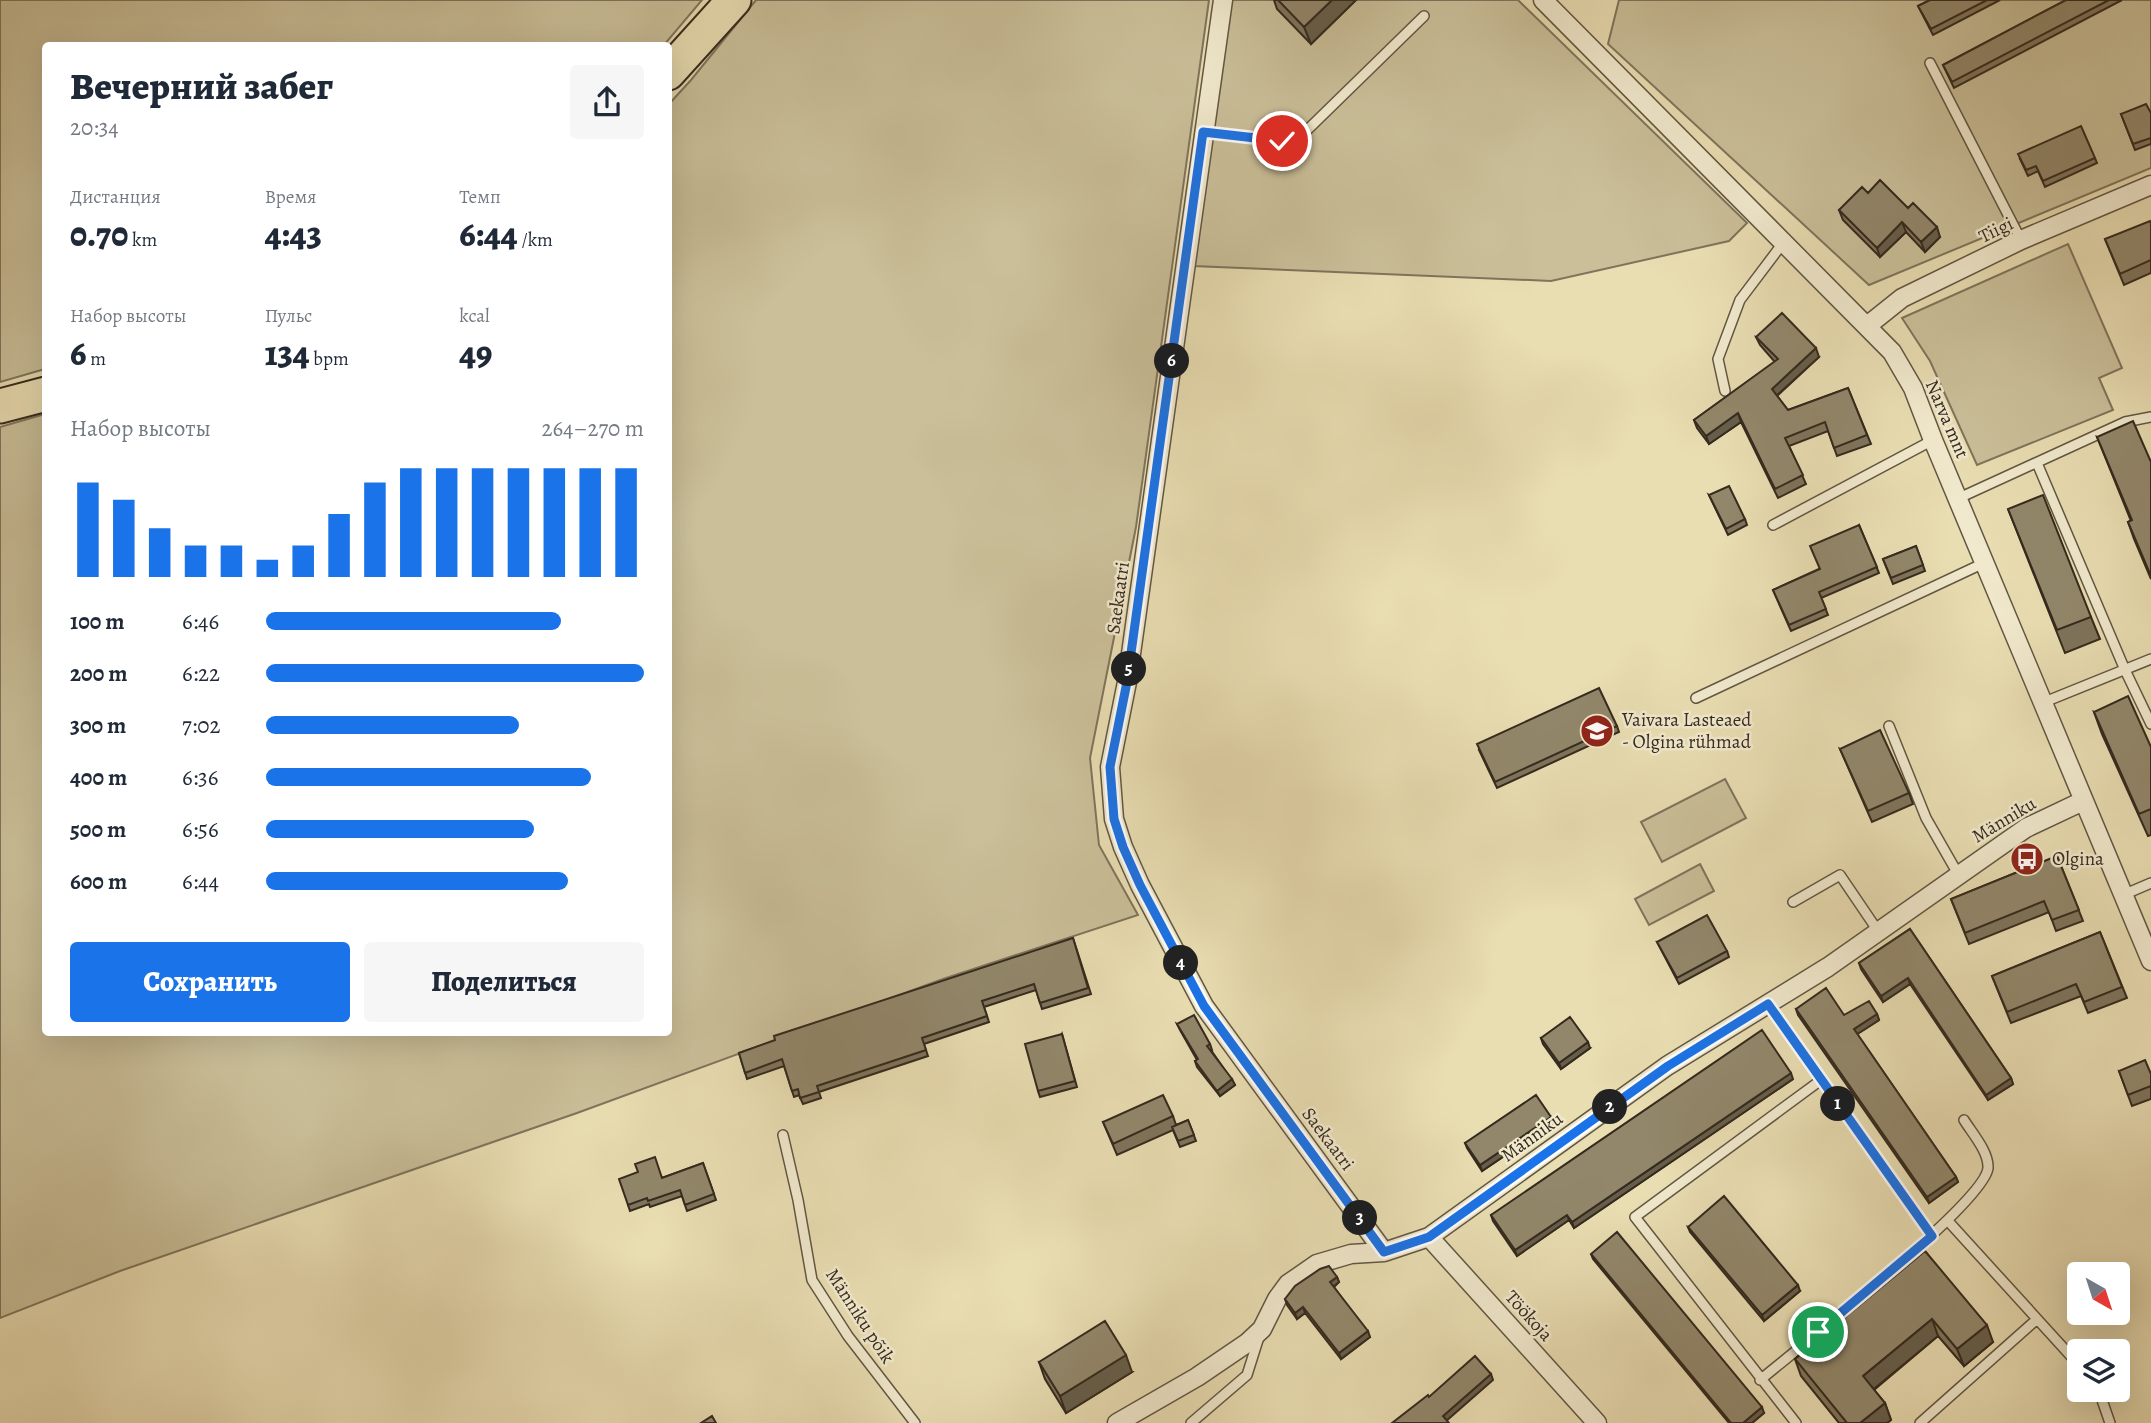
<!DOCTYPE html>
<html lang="ru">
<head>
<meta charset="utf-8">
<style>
  :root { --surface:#fff; --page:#f6f6f7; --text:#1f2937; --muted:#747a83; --accent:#1a73e8 }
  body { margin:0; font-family:Alegreya,serif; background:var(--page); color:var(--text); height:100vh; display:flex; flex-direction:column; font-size:26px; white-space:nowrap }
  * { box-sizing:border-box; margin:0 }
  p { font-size:23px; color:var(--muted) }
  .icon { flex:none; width:38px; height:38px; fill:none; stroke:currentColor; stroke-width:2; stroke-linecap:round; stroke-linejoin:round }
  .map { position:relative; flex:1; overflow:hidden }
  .panel { position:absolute; left:42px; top:42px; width:630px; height:994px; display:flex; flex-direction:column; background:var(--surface); border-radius:7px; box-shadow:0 7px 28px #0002 }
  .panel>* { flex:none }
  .needle { width:46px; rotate:141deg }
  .tools { position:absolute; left:2067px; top:1262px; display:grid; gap:14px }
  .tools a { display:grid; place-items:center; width:63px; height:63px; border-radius:7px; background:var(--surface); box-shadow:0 7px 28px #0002; font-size:35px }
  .pin { position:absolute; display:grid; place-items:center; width:60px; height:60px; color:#fff; margin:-30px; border:4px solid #fff; border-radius:50%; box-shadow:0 2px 7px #0007 }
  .km { position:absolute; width:35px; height:35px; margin:-18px; border-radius:50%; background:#222; color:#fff; font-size:19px; line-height:35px; text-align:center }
  .round { display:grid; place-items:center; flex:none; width:74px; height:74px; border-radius:7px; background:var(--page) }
  .overview { display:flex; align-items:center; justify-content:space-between; height:119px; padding:0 28px }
  h1 { font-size:38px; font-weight:800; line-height:52px }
  .stats { display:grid; grid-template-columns:repeat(3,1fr); gap:10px; height:119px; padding:7px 28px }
  .stats div { display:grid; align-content:center }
  .stats b { font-size:35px; font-weight:800 }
  .stats small { font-size:19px; font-weight:400 }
  .stats p { font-size:19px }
  .chart { height:196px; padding:14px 28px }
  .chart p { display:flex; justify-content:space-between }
  .chart svg { width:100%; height:126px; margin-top:7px; stroke:var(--accent); stroke-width:6 }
  .button { display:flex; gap:14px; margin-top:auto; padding:14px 28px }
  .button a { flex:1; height:80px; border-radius:7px; background:var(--accent); color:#fff; font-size:28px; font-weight:800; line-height:80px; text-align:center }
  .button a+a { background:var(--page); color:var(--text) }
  ul { padding:0 28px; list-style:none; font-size:23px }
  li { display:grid; grid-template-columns:112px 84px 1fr; align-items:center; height:52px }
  li i { height:18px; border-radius:9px; background:var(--accent) }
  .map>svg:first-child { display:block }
  .green { fill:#cabf99; stroke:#7f745c; stroke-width:2 }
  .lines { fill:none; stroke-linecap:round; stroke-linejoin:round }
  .lane-casing { stroke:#615743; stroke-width:12 }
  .street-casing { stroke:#615743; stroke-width:21 }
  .highway-casing { stroke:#342a1e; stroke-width:37 }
  .lane { stroke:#f1e9cd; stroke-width:9 }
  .street { stroke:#f1e9cd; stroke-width:18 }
  .highway { stroke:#e9ddb2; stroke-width:33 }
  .wall { fill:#7e745c; stroke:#342a1e; stroke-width:2 }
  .shaded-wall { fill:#665e4b; stroke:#342a1e; stroke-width:2 }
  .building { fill:#92876b; stroke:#342a1e; stroke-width:2 }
  .route-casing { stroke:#fff; stroke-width:14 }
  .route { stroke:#1a73e8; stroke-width:9 }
  .labels { text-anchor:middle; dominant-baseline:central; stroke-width:5; stroke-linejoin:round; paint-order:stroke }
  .street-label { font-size:19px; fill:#342a1e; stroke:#f1e9cd }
  .poi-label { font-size:19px; fill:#342a1e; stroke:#f1e9cd; text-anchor:start }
</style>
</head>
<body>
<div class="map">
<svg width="2151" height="1423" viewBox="0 0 2151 1423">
  <rect width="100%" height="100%" fill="#e9ddb2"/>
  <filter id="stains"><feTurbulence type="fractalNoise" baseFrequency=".00286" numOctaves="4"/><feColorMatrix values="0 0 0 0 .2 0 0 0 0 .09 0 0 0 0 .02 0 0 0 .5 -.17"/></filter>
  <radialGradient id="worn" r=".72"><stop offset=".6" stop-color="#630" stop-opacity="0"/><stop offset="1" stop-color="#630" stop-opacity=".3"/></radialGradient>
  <path class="green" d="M0,0H702L664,45L46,46L45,369L0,382Z
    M756,0H1209L1136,527L1090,758L1099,845L1138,915L943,979L577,1113L120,1271L0,1318V427L45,414L46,1032H668L669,104L691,80Z
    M1231,0H1518L1747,223L1729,241L1551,281L1193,266Z
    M1619,0H2151V168L1869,285L1608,44Z
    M2068,244L2122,368L2099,378L2113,410L1977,465L1930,361L1902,318Z
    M1725,779L1746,818L1662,862L1641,822Z
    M1700,864L1714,891L1649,925L1635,899Z"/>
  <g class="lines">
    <defs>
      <path id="lane" d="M1930,63L2021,240
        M1203,132L1288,142L1297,140L1424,16
        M1725,391L1718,359L1740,300L1783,243
        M2037,463L2125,670L2151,724
        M1959,498L2125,422L2151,417
        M1773,525L1933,440
        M1696,698L1984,563
        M2042,703L2151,659
        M1889,726L1926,818L1958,874
        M2123,895L2151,883
        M1793,902L1840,875L1878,931
        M1768,1004L1932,1236
        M783,1135L798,1200L812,1280L848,1336L915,1423
        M1948,1221L2079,1365
        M1760,1380C1796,1350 1985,1202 1988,1168C1989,1152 1972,1133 1964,1120
        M2096,1390L2101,1397L2110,1423
        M1191,1423L1247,1375L1259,1337
        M1796,1423L1635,1217L1821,1080
        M1920,1423L2036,1320"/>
      <path id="street" d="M1223,0L1127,682L1110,767L1114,819L1123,847L1140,885L1204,1006L1384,1252
        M1543,0L1892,352L1913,388L1933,440L2151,961
        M1867,326L1902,298L2021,240L2151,185
        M1429,1237L1597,1423
        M1117,1423L1197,1377L1247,1343L1262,1329L1277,1299L1288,1284L1317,1264L1351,1254L1384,1252L1429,1237L1667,1066L1828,967L2026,828L2083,801"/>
      <path id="highway" d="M668,73L734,0
        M0,406L46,394"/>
    </defs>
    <use href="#lane" class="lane-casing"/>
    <use href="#street" class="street-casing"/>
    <use href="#highway" class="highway-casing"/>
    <use href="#lane" class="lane"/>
    <use href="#street" class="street"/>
    <use href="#highway" class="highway"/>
  </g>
  <path class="wall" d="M1274,0H1356L1311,44L1277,9Z
    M1930,0H2000L1933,35L1918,6Z
    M2066,0H2122L1954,88L1943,65Z
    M2151,113V144L2135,150L2121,114Z
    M2095,158L2097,163L2045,187L2038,171L2028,176L2020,159Z
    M1868,193L1908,208L1940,237L1925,252L1906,232L1880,257L1843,220L1839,210Z
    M2151,223V273L2124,285L2105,239Z
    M1756,337L1819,357L1777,396L1788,410L1848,388L1871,444L1837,456L1828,431L1789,446L1806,484L1778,498L1741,422L1709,444L1697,428L1694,420L1775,362L1760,345Z
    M2097,437L2151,462V579L2134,539L2128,522L2131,521Z
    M1709,495L1745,519L1747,525L1728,535Z
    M2008,509L2091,617L2100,639L2065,653Z
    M1859,525L1879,573L1821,598L1828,615L1791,631L1773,590L1819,569Z
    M1916,546L1925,571L1893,584L1883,559Z
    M2094,712L2151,747V835L2148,836L2102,734Z
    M1617,726L1619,732L1497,788L1479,750Z
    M1840,749L1909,793L1913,804L1872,822Z
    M2057,856L2083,921L2056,931L2049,912L1969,944L1951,899Z
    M1910,929L2011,1078L2013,1084L1988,1100L1910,984L1883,1002L1861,969L1859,963Z
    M2100,932L2127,998L2088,1013L2081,996L2011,1023L1992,976Z
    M1073,938L1091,994L1042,1009L1036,990L984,1007L989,1022L924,1044L928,1056L819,1092L821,1098L803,1104L799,1095L794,1097L784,1066L747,1079L739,1053Z
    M1657,942L1727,951L1729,957L1679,984Z
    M1796,1009L1844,1015L1877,1014L1879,1020L1857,1034L1956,1177L1958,1182L1929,1203L1798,1015Z
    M1177,1024L1210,1044L1212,1050H1211L1235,1085L1220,1096L1197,1067L1195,1061L1197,1060L1180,1030Z
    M1062,1034L1077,1087L1040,1097L1038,1091Z
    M1541,1038L1590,1048L1561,1069L1543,1044Z
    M2119,1071L2151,1074V1099L2132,1106Z
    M1793,1079L1574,1228L1569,1220L1517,1256L1493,1221L1491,1215Z
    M1173,1116L1176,1125L1188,1120L1196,1141L1180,1147L1173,1130L1117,1155L1103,1122Z
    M1551,1117L1553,1123L1482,1171L1467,1148L1465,1143Z
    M703,1163L716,1200L687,1211L682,1196L650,1207L649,1204L630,1211L628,1205L662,1178Z
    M1688,1227L1800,1291L1764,1321L1690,1232Z
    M1925,1251L1993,1342L1964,1366L1938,1336L1874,1390L1885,1403L1891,1420L1887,1423H1839L1801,1376L1795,1359Z
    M1591,1254L1764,1413L1752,1423H1729L1593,1259Z
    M1337,1277L1339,1282L1334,1287L1370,1337L1341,1359L1305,1313L1297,1319L1287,1305L1285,1299Z
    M1039,1362L1132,1372L1066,1413L1045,1379Z"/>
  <path class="shaded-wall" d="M1332,0H1356L1311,44L1304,27Z
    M1902,222L1906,232L1880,257L1877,248Z
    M1937,227L1940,237L1925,252L1921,242Z
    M1816,348L1819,357L1775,397L1772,389Z
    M1738,413L1741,422L1709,444L1706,436Z
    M1908,978L1910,984L1883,1002L1881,996Z
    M1877,1014L1879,1020L1856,1035L1854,1029Z
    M1588,1042L1590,1048L1561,1069L1559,1063Z
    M1791,1073L1793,1079L1574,1228L1572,1222Z
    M2011,1078L2013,1084L1988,1100L1986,1095Z
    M1232,1079L1235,1085L1220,1096L1217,1091Z
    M1551,1117L1553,1123L1482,1171L1480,1165Z
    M1956,1177L1958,1182L1929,1203L1927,1197Z
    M1567,1215L1569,1220L1517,1256L1515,1250Z
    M1337,1277L1339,1282L1332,1288L1330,1282Z
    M1798,1285L1800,1291L1764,1321L1762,1315Z
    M1303,1307L1305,1313L1297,1319L1295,1313Z
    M1932,1319L1938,1336L1869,1393L1863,1376Z
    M1987,1325L1993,1342L1964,1366L1957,1349Z
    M1368,1331L1370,1337L1341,1359L1339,1353Z
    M1126,1355L1132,1372L1066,1413L1060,1396Z
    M1491,1374L1493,1380L1445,1422L1443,1416Z
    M1885,1403L1891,1420L1887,1423H1860Z
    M1762,1407L1764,1413L1752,1423H1743Z"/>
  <path class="building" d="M1278,0H1332L1304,27Z
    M1930,0H1987L1931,29L1918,6Z
    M2066,0H2109L1952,82L1943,65Z
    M2146,104L2151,113V138L2133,144L2121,114Z
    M2081,126L2095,158L2043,181L2036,166L2026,170L2018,154Z
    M1880,180L1908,208L1913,203L1937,227L1921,242L1902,222L1877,248L1839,210L1862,187L1868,193Z
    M2150,221L2151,223V260L2120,274L2105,239Z
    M1782,313L1816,348L1772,389L1788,410L1848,388L1867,435L1834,448L1825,422L1785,438L1803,475L1775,489L1738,413L1706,436L1694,420L1778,359L1756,337Z
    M2133,421L2151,462V576L2128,522L2132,520L2097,437Z
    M1729,486L1745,519L1726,529L1709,495Z
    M2043,495L2091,617L2057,630L2008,509Z
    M1859,525L1877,567L1819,592L1826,609L1789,625L1773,590L1820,569L1810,546Z
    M1916,546L1923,565L1891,578L1883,559Z
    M1599,688L1617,726L1495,782L1477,744Z
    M2128,696L2151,747V809L2139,814L2094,712Z
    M1880,730L1909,793L1868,811L1840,749Z
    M2057,856L2079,910L2052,920L2044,901L1965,933L1951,899Z
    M1707,915L1727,951L1677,978L1657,942Z
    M1910,929L2011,1078L1986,1095L1908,978L1881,996L1859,963Z
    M2100,932L2122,987L2084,1002L2076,984L2007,1012L1992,976Z
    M1073,938L1088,988L1040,1003L1034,984L982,1001L987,1016L922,1038L926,1050L817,1086L819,1092L800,1098L798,1089L792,1091L782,1059L745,1073L739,1053L775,1040L774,1036Z
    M1826,988L1844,1015L1869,1001L1877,1014L1854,1029L1956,1177L1927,1197L1796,1009Z
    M1194,1015L1210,1044L1207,1046L1232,1079L1217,1091L1195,1061L1198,1059L1177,1024Z
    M1570,1017L1588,1042L1559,1063L1541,1038Z
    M1762,1030L1791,1073L1572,1222L1567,1215L1515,1250L1491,1215Z
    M1062,1034L1075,1081L1038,1091L1025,1044Z
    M2145,1060L2151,1074V1086L2128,1095L2119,1071Z
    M1163,1095L1173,1116L1113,1144L1103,1122Z
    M1536,1095L1551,1117L1480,1165L1465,1143Z
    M1188,1120L1194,1135L1178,1141L1172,1127Z
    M655,1157L662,1178L703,1163L714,1194L685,1205L680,1190L648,1201L647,1198L628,1205L619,1179L638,1172L635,1164Z
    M1724,1196L1798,1285L1762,1315L1688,1227Z
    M1617,1232L1762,1407L1743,1423H1731L1591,1254Z
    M1925,1251L1987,1325L1957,1349L1932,1319L1863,1376L1885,1403L1860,1423H1847L1795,1359Z
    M1329,1266L1337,1277L1330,1282L1368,1331L1339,1353L1303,1307L1295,1313L1285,1299L1295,1286L1320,1269Z
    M1105,1321L1126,1355L1060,1396L1039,1362Z
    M1475,1356L1491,1374L1443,1416L1449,1423H1392L1428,1395L1429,1397Z
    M712,1416L716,1423H701Z"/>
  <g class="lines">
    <defs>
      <path id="route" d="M1282,141L1203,132L1127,682L1110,767L1114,819L1123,847L1140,885L1204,1006L1384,1252L1429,1237L1668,1066L1768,1004L1932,1236L1818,1332"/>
    </defs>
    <use href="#route" class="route-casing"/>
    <use href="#route" class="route"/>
  </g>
  <defs>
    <symbol id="school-disc" viewBox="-11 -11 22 22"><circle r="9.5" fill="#8f2418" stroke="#f1e9cd"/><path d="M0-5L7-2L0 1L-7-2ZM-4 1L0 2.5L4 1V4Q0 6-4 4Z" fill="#fff"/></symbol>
    <symbol id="bus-disc" viewBox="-11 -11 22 22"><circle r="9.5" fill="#8f2418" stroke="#f1e9cd"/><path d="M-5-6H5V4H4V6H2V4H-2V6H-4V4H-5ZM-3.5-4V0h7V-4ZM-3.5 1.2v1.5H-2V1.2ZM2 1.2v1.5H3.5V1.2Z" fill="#fff"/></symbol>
  </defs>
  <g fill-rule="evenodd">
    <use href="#school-disc" x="1578" y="712" width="38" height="38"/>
    <use href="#bus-disc" x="2008" y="840" width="38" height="38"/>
  </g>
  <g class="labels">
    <g class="street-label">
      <text transform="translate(1996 230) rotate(-26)">Tiigi</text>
      <text transform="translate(1947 419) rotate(67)">Narva mnt</text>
      <text transform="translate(1118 598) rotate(-82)">Saekaatri</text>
      <text transform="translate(2004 820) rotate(-31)">Männiku</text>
      <text transform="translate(1532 1137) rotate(-36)">Männiku</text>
      <text transform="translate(1328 1139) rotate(53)">Saekaatri</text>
      <text transform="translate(860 1316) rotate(57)">Männiku põik</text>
      <text transform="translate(1529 1316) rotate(48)">Töökoja</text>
    </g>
    <g class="poi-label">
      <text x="1622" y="720">Vaivara Lasteaed<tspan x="1622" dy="22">- Olgina rühmad</tspan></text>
      <text x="2052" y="859">Olgina</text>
    </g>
  </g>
  <rect width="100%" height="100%" filter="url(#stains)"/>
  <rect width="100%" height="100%" fill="url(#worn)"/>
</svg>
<div class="tools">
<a><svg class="needle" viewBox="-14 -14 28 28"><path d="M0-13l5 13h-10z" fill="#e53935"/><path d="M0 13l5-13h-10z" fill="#747a83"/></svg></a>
<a><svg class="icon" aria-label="layers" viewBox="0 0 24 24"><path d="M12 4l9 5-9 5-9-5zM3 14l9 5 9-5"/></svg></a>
</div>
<div class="pin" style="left:1818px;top:1332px;background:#1e9e55"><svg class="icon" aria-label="arrive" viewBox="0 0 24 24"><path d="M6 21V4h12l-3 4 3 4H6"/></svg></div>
<div class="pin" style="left:1282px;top:141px;background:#d93025"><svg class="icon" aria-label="check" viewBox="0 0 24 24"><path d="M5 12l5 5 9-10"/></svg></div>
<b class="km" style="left:1838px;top:1104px">1</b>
<b class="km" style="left:1610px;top:1107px">2</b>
<b class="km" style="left:1360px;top:1218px">3</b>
<b class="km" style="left:1181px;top:963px">4</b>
<b class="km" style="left:1129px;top:669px">5</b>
<b class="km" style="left:1172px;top:361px">6</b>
<section class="panel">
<div class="overview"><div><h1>Вечерний забег</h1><p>20:34</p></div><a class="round"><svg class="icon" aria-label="share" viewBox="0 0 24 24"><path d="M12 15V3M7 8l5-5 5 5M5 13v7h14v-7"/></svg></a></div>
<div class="stats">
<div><p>Дистанция</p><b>0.70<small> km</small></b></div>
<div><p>Время</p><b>4:43</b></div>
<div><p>Темп</p><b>6:44<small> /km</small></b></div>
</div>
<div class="stats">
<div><p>Набор высоты</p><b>6<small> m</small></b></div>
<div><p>Пульс</p><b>134<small> bpm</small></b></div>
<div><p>kcal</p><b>49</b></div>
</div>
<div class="chart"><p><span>Набор высоты</span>264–270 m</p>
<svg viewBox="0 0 160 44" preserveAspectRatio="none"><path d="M5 44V11M15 44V17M25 44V27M35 44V33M45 44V33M55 44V38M65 44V33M75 44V22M85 44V11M95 44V6M105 44V6M115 44V6M125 44V6M135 44V6M145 44V6M155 44V6"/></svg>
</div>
<ul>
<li><b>100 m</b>6:46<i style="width:78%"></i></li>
<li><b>200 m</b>6:22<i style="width:100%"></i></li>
<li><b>300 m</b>7:02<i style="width:67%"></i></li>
<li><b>400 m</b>6:36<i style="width:86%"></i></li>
<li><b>500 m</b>6:56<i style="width:71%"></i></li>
<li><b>600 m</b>6:44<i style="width:80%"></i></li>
</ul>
<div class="button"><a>Сохранить</a><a>Поделиться</a></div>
</section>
</div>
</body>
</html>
